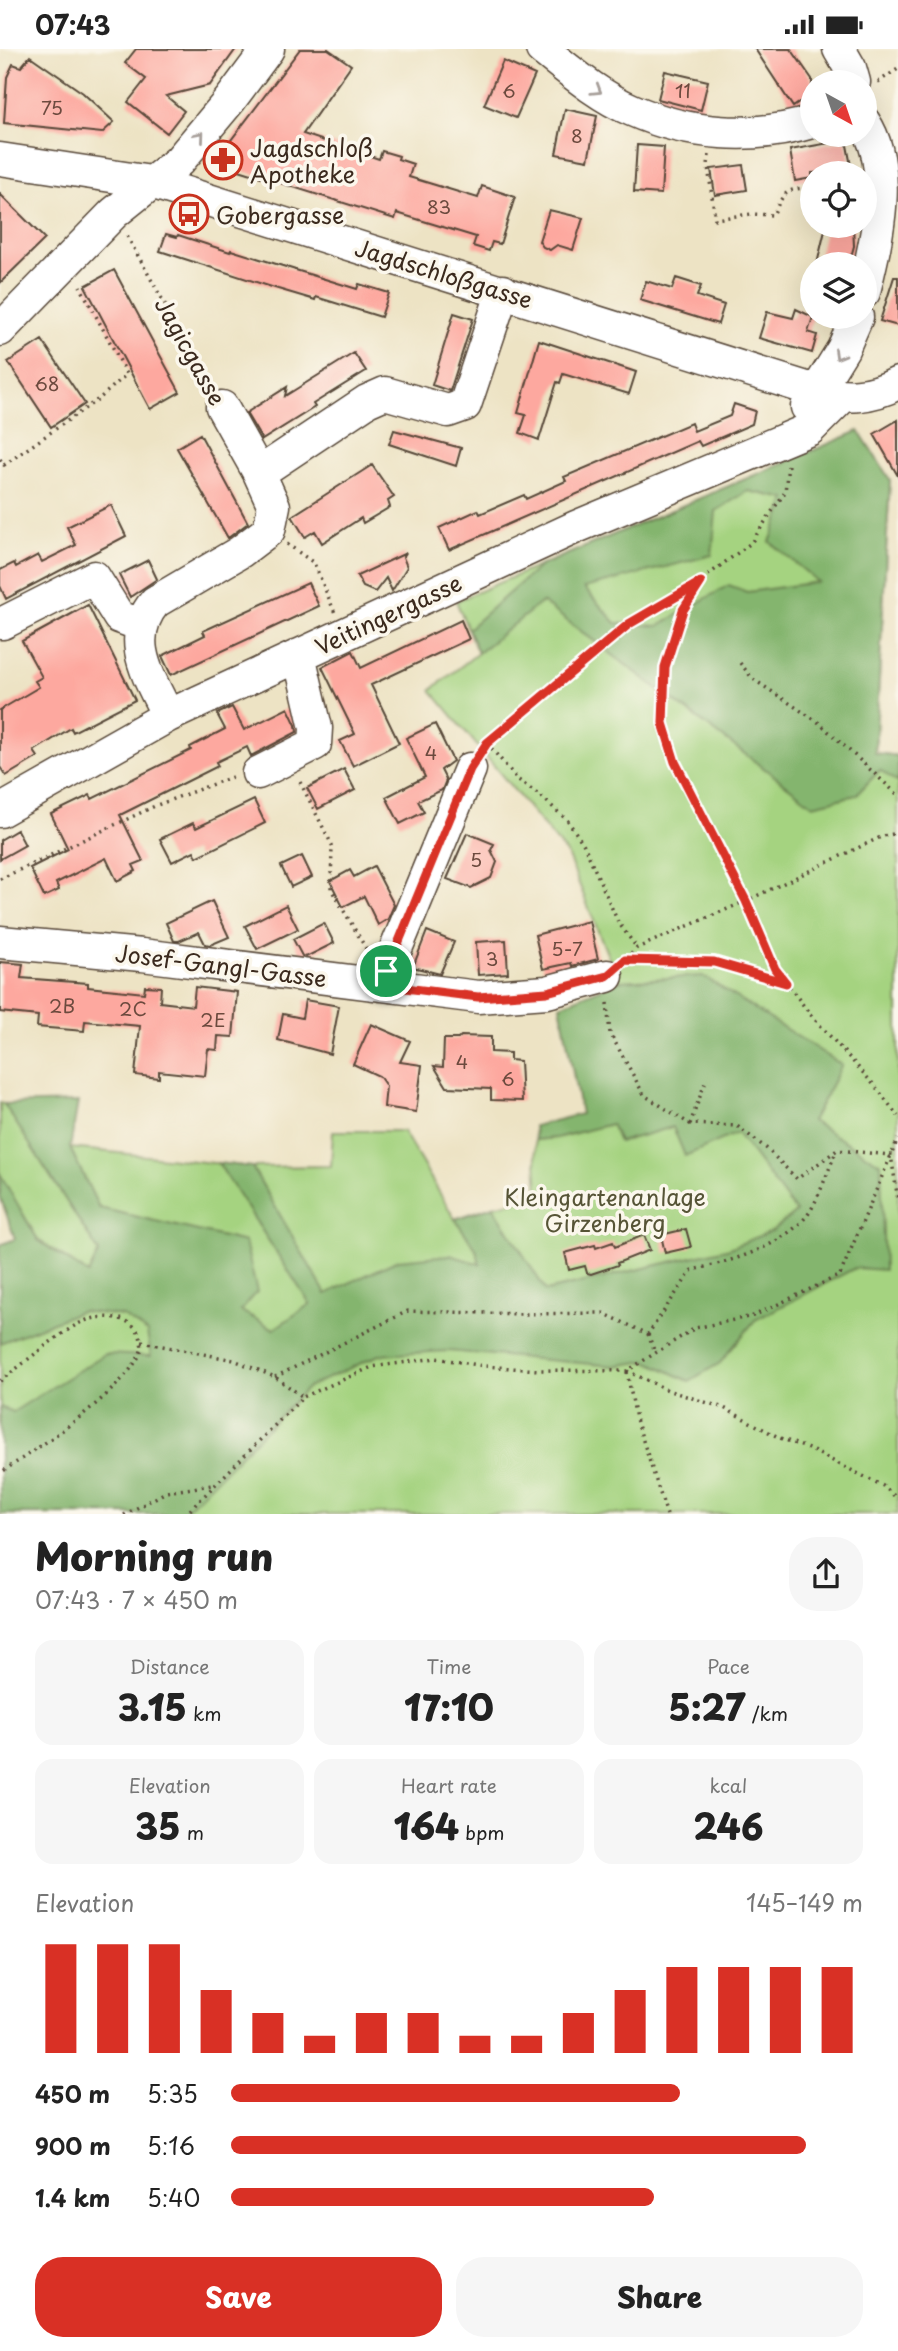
<!DOCTYPE html>
<html lang="en">
<head>
<meta charset="utf-8">
<style>
  :root { --surface:#fff; --page:#f6f6f6; --text:#222; --muted:#767676; --accent:#d93025 }
  body { margin:0; font-family:"Playpen Sans",sans-serif; background:var(--page); color:var(--text); height:100vh; display:flex; flex-direction:column; font-size:26px; white-space:nowrap }
  * { box-sizing:border-box; margin:0 }
  p { font-size:23px; color:var(--muted) }
  .icon { flex:none; width:38px; height:38px; fill:none; stroke:currentColor; stroke-width:2; stroke-linecap:round; stroke-linejoin:round }
  .map { position:relative; height:1465px; overflow:hidden }
  .drawer { display:flex; flex-direction:column; background:var(--surface); flex:1 }
  .drawer>* { flex:none }
  .needle { width:46px; rotate:140deg }
  .buttons { position:absolute; left:800px; top:21px; display:grid; gap:14px }
  .buttons a { display:grid; place-items:center; width:77px; height:77px; border-radius:50%; background:var(--surface); box-shadow:0 7px 28px #0002; font-size:35px }
  .pin { position:absolute; display:grid; place-items:center; width:60px; height:60px; color:#fff; margin:-30px; border:4px solid #fff; border-radius:50%; box-shadow:0 2px 7px #0007 }
  .round { display:grid; place-items:center; flex:none; width:74px; height:74px; border-radius:28px; background:var(--page) }
  .headline { display:flex; align-items:center; justify-content:space-between; height:119px; padding:0 35px }
  h1 { font-size:38px; font-weight:800; line-height:52px }
  .metrics { display:grid; grid-template-columns:repeat(3,1fr); gap:10px; height:119px; padding:7px 35px }
  .metrics div { display:grid; align-content:center; border-radius:18px; background:var(--page); text-align:center }
  .metrics b { font-size:35px; font-weight:800 }
  .metrics small { font-size:19px; font-weight:400 }
  .metrics p { font-size:19px }
  .chart { height:196px; padding:14px 35px }
  .chart p { display:flex; justify-content:space-between }
  .chart svg { width:100%; height:126px; margin-top:7px; stroke:var(--accent); stroke-width:6 }
  .primary-button { display:flex; gap:14px; margin-top:auto; padding:14px 35px }
  .primary-button a { flex:1; height:80px; border-radius:28px; background:var(--accent); color:#fff; font-size:28px; font-weight:800; line-height:80px; text-align:center }
  .primary-button a+a { background:var(--page); color:var(--text) }
  ul { padding:0 35px; list-style:none; font-size:23px }
  li { display:grid; grid-template-columns:112px 84px 1fr; align-items:center; height:52px }
  li i { height:18px; border-radius:9px; background:var(--accent) }
  .status { display:flex; justify-content:space-between; align-items:center; height:49px; padding:0 35px; background:var(--surface); direction:ltr }
  .status svg { height:19px; fill:currentColor }
  .map>svg:first-child { display:block }
  .green { fill:#a5d380; stroke:#707e4f; stroke-width:2 }
  .forest { fill:#84b56e; stroke:#607046; stroke-width:2; fill-rule:evenodd }
  .building { fill:#fda89f }
  .lines { fill:none; stroke-linecap:round; stroke-linejoin:round }
  .minor-casing { stroke:#564637; stroke-width:35 }
  .path { stroke:#564637; stroke-width:3.5; stroke-dasharray:2 5; stroke-linecap:butt }
  .minor { stroke:#fff; stroke-width:32 }
  .oneway { stroke:#a79f9a }
  .route-casing { stroke:#fff; stroke-width:14 }
  .route { stroke:#d93025; stroke-width:9 }
  .labels { text-anchor:middle; dominant-baseline:central; stroke-width:7; stroke-linejoin:round; paint-order:stroke }
  .number-label { font-size:19px; fill:#6c4a3e }
  .poi-label { font-size:23px; fill:#3b2a1e; stroke:#fbf7ec; text-anchor:start }
  .street-label { font-size:23px; fill:#3b2a1e; stroke:#fbf7ec }
  .park-label { font-size:23px; fill:#565436; stroke:#fbf7ec }
</style>
</head>
<body>
<div class="status"><b>07:43</b><svg viewBox="0 0 49 12"><path d="M0 12V9h3v3zM5 12V6h3v6zM10 12V3h3v9zM15 12V0h3v12zM26 1h20v11H26zM47 4h2v5h-2z"/></svg></div>
<div class="map">
<svg width="898" height="1466" viewBox="0 0 898 1466">
  <rect width="100%" height="100%" fill="#fbf7ec"/>
  <filter id="ink" filterUnits="userSpaceOnUse"><feTurbulence type="fractalNoise" baseFrequency=".0143" numOctaves="2"/><feDisplacementMap in="SourceGraphic" scale="14" xChannelSelector="R" yChannelSelector="G"/><feConvolveMatrix kernelMatrix="1 2 1 2 8 2 1 2 1" color-interpolation-filters="sRGB"/></filter>
  <filter id="wash" filterUnits="userSpaceOnUse"><feTurbulence type="fractalNoise" baseFrequency=".00686" numOctaves="4" result="noise"/><feDisplacementMap in="SourceGraphic" scale="28" xChannelSelector="R" yChannelSelector="G"/><feGaussianBlur stdDeviation="1.57" result="paint"/><feColorMatrix in="noise" values="0 0 0 0 0 0 0 0 0 0 0 0 0 0 0 0 0 1.4 0 .05"/><feComposite in="paint" operator="in"/></filter>
  <g filter="url(#wash)">
    <rect width="100%" height="100%" fill="#ede3c4"/>
    <path class="green" d="M859,382L890,431L875,704L898,707V1465H0V1196L83,1221L38,1191L0,1125V1054L4,1055L99,1203L89,1225L245,1193L99,1159L70,1099L252,1118L331,1117L333,1082H403L455,1170L493,1157L538,1147L535,1091L556,1089L610,1075L618,932L567,805L431,641L478,604L456,552Z"/>
    <path class="forest" d="M859,382L890,431L875,704L898,707V734L880,721L856,746L813,756L542,553L478,604L468,580L540,517ZM748,442L786,450L770,493L818,533L747,543L729,536L658,577L616,574L584,539L712,506L716,462Z
      M703,927L842,1016L812,1072L881,1115L884,1221L855,1219L755,1271L720,1314L689,1332L647,1312L614,1317L448,1302L379,1306L308,1338L182,1465H0V1358L13,1363L105,1305L151,1307L147,1283L123,1267L81,1262L0,1294V1196L15,1190L0,1147V1125L38,1191L88,1225L99,1203L4,1055L78,1053L70,1099L99,1159L245,1193L257,1243L241,1262L274,1280L310,1255L218,1114L252,1118L326,1245L398,1211L450,1206L480,1215L476,1200L455,1170L493,1157L546,1242L730,1199L772,1182L796,1163L737,1084L685,1107L673,1078L619,1093L611,1075L556,1089L535,1091L534,1077L581,1065L560,956L619,932Z"/>
    <g id="blocks">
      <path class="building" d="M136,0H236L210,36L166,47L184,62L167,84L128,53L146,30L125,14Z
        M300,0H328L351,16L303,85L379,110L382,102L399,107L398,110L413,115L409,128L478,149L482,137L515,148L500,195L492,193L489,202L473,197L476,188L397,164L395,170L223,116L219,107Z
        M755,0H791L812,30V45L793,58Z
        M30,7L83,44L114,73L102,84L4,74L7,28L13,15L21,18Z
        M503,12L535,26L516,69L484,56Z
        M665,22L708,32L701,61L658,50Z
        M565,60L597,67L588,111L556,105Z
        M846,91L852,122L812,124V129L795,132L790,101Z
        M637,96L664,98L661,145L634,143Z
        M743,116L747,141L715,146L711,120Z
        M0,145L45,190L0,234Z
        M549,161L583,169L573,201L557,196L550,201L543,198L539,192Z
        M826,177H853L854,197L849,215H817Z
        M166,185L177,188L178,186L230,203L231,201L357,240L359,235L389,244L381,268L316,248L315,251L278,240L160,202Z
        M114,221L180,343L150,360L85,237Z
        M894,228H898V277L880,272Z
        M676,229L701,237L697,247L724,256L718,275L640,251L646,232L672,240Z
        M796,260L813,268L808,283L817,286L812,304L759,289L767,263L793,269Z
        M454,264L473,270L450,342L432,336Z
        M42,291L85,355L51,378L8,313Z
        M539,291L636,323L629,345L563,325L560,334L557,333L539,391L520,384L526,366L518,364Z
        M354,304L366,322L313,355L315,358L262,391L246,364L287,338L285,347Z
        M734,355L755,362L752,375L701,397L698,392L449,501L439,479L478,461L480,465L524,446L526,450L566,432L564,428L691,374L694,382L730,367Z
        M898,371V427L874,385Z
        M394,381L461,399L456,417L389,395Z
        M200,385L248,474L228,489L177,399Z
        M372,416L394,448L388,452L390,458L363,474L361,469L322,494L315,482L305,488L292,467Z
        M111,456L126,487L6,550L0,537V521L14,514L16,518L38,506L42,513L76,496L67,478Z
        M406,504L403,508L407,518L392,542L386,529L375,543L363,538L357,527Z
        M148,511L157,530L130,548L119,526Z
        M308,534L319,557L171,626L162,607L205,586L203,582Z
        M88,556L135,651L73,683L71,679L34,702L38,708L6,727L0,718V661L39,638L35,632L42,628L22,592Z
        M461,571L469,590L371,636L399,694L353,717L340,692L355,685L322,618L353,602L361,619Z
        M232,658L244,681L288,659L296,676L297,683L251,707L247,698L216,713L218,717L120,766L143,812L133,816L136,822L117,832L106,809L56,834L59,841L44,848L30,819L68,800L51,765L90,746L92,750L191,701L190,698L225,680L217,665Z
        M435,675L453,712L441,721L446,731L442,741L418,752L424,763L400,775L386,748L425,728L406,689Z
        M344,720L355,741L318,760L307,739Z
        M254,751L265,774L197,808L194,802L172,813L160,790L193,774L196,779Z
        M17,781L25,796L0,810V791Z
        M467,784L494,795L491,801L497,813L491,829L471,839L447,830Z
        M302,807L312,828L291,838L281,817Z
        M374,817L394,856L388,870L378,876L364,847L343,858L330,832L350,821L354,828Z
        M212,852L229,888L210,896L205,895L199,883L179,892H174L166,874Z
        M286,856L298,880L257,900L245,877Z
        M589,872L598,910L572,917L571,914L543,920L535,886Z
        M324,874L334,894L306,908L302,907L293,890Z
        M427,882L454,893L440,925L413,918Z
        M506,891L508,924L478,926L476,893Z
        M0,913L23,915L21,929L88,934V938L144,944L145,937L161,938L160,953L193,957L195,938L237,943L233,988L218,987L217,1001L208,1000L205,1027L159,1022V1029L135,1026L140,977L85,972L84,982L37,978L38,967L0,963Z
        M305,951L339,957L330,1005L278,991L283,965L302,969Z
        M371,975L410,992L400,1013L422,1016L416,1063L384,1058L386,1037L379,1027L353,1015Z
        M461,987L491,988V1003L510,1004V1011L520,1012L522,1052L491,1051V1040L447,1038L434,1017L443,1018L444,990H458Z
        M686,1180L691,1198L665,1204L661,1186Z
        M644,1186L650,1201L617,1214L618,1216L591,1225L587,1224L585,1217L569,1221L565,1204L595,1196L596,1199L613,1193L615,1198Z"/>
    </g>
  </g>
  <g filter="url(#ink)">
    <use href="#blocks" fill-opacity="0" stroke="#564637" stroke-width="2"/>
    <g class="lines">
      <defs>
        <path id="minor" d="M542,0C570,22 599,47 632,61C688,86 753,91 812,73
          M839,0L850,19L854,33
          M864,73C895,120 876,193 864,243
          M0,110L151,133L816,342C846,349 870,349 898,334
          M0,281L114,164L179,112L230,51L268,0
          M222,358L259,424
          M807,358L843,300L857,268
          M3,574L94,528L119,568L141,576
          M168,667C150,629 123,591 155,553L240,503L269,481L274,457L259,424L367,352L385,344L448,362L465,356L503,242
          M258,724L315,695L316,679L299,606
          M0,762L168,667L576,478L810,380L842,348
          M0,893L142,906L478,948L547,943L607,927
          M381,936L470,720"/>
      </defs>
      <use href="#minor" class="minor-casing"/>
      <path class="path" d="M878,33L898,20
        M709,106L708,117L715,170L751,165L773,166C784,143 786,139 812,139
        M127,187L210,336
        M0,410L4,416L100,349L127,325L80,237
        M788,416L785,443L751,494L700,532L683,561L665,619L663,674L675,713L746,852L776,920L810,965L875,1037L898,1067
        M287,495L314,514L335,564
        M740,614L753,630L818,673L898,746
        M487,694L517,730L544,750L568,772L584,796L618,873L637,899
        M483,700L487,694L629,575L700,533
        M300,733L332,796L331,840L368,903
        M0,830L157,756L232,728
        M626,910L637,899L746,852L883,787L898,784
        M627,911L714,913L785,934
        M607,954L610,984L644,1046L690,1075L737,1077L766,1099L797,1130L837,1101L891,1106L898,1151
        M690,1075L706,1031
        M648,1285L655,1304
        M142,1293L234,1311L275,1328L303,1348
        M627,1322L670,1342L724,1359L780,1389L811,1401L883,1437L898,1450
        M627,1323L636,1370L667,1466
        M275,1328L408,1262L522,1265L603,1264L648,1285L692,1221C732,1212 777,1200 806,1168C816,1157 829,1119 836,1103
        M0,1332C25,1314 51,1290 78,1275C94,1266 125,1264 137,1281C142,1288 143,1300 139,1307C120,1345 37,1400 0,1424
        M124,1466L166,1443L212,1436
        M185,1466L303,1348L372,1318L436,1309L484,1317L539,1321L627,1322L695,1279L753,1267L840,1226L898,1090"/>
      <use href="#minor" class="minor"/>
    </g>
    <defs><path id="oneway-chevron" d="M-2-3.5L2.5 0L-2 3.5" fill="none" stroke-width="1.6" stroke-linecap="round" stroke-linejoin="round" transform="scale(1.75)"/></defs>
    <g class="oneway">
      <use href="#oneway-chevron" transform="translate(597 41) rotate(32)"/>
      <use href="#oneway-chevron" transform="translate(200 87) rotate(-50)"/>
      <use href="#oneway-chevron" transform="translate(839 306) rotate(120)"/>
    </g>
  </g>
  <g class="lines" filter="url(#ink)">
    <defs>
      <path id="route" d="M701,533L683,561L665,618L663,674L675,713L746,852L775,920L786,934L714,913L625,911L607,927L547,943L478,948L381,936L470,720L487,694L629,575Z"/>
    </defs>
    <use href="#route" class="route-casing"/>
    <use href="#route" class="route"/>
  </g>
  <defs>
    <symbol id="pharmacy-ring" viewBox="-11 -11 22 22"><circle r="9.5" fill="#fbf7ec" stroke="#c8321e" stroke-width="1.5"/><path d="M-2-6h4v4h4v4h-4v4h-4v-4h-4v-4h4Z" fill="#c8321e"/></symbol>
    <symbol id="bus-ring" viewBox="-11 -11 22 22"><circle r="9.5" fill="#fbf7ec" stroke="#c8321e" stroke-width="1.5"/><path d="M-5-6H5V4H4V6H2V4H-2V6H-4V4H-5ZM-3.5-4V0h7V-4ZM-3.5 1.2v1.5H-2V1.2ZM2 1.2v1.5H3.5V1.2Z" fill="#c8321e"/></symbol>
  </defs>
  <g fill-rule="evenodd">
    <use href="#pharmacy-ring" x="201" y="89" width="44" height="44"/>
    <use href="#bus-ring" x="167" y="143" width="44" height="44"/>
  </g>
  <g class="labels">
    <g class="number-label">
      <text x="509" y="41">6</text>
      <text x="683" y="41">11</text>
      <text x="52" y="58">75</text>
      <text x="577" y="86">8</text>
      <text x="439" y="157">83</text>
      <text x="47" y="334">68</text>
      <text x="431" y="703">4</text>
      <text x="476" y="810">5</text>
      <text x="567" y="899">5-7</text>
      <text x="492" y="909">3</text>
      <text x="62" y="956">2B</text>
      <text x="133" y="959">2C</text>
      <text x="213" y="970">2E</text>
      <text x="462" y="1012">4</text>
      <text x="508" y="1029">6</text>
    </g>
    <g class="poi-label">
      <text x="250" y="98">Jagdschloß<tspan x="250" dy="26">Apotheke</tspan></text>
      <text x="216" y="165">Gobergasse</text>
    </g>
    <g class="street-label">
      <text transform="translate(444 224) rotate(17)">Jagdschloßgasse</text>
      <text transform="translate(191 302) rotate(61)">Jagicgasse</text>
      <text transform="translate(388 565) rotate(-25)">Veitingergasse</text>
      <text transform="translate(221 916) rotate(7)">Josef-Gangl-Gasse</text>
    </g>
    <g class="park-label">
      <text x="605" y="1147">Kleingartenanlage<tspan x="605" dy="26">Girzenberg</tspan></text>
    </g>
  </g>
</svg>
<div class="buttons">
<a><svg class="needle" viewBox="-14 -14 28 28"><path d="M0-13l5 13h-10z" fill="#e53935"/><path d="M0 13l5-13h-10z" fill="#767676"/></svg></a>
<a><svg class="icon" aria-label="locate" viewBox="0 0 24 24"><circle cx="12" cy="12" r="6"/><path d="M12 2v4M12 18v4M2 12h4M18 12h4"/></svg></a>
<a><svg class="icon" aria-label="layers" viewBox="0 0 24 24"><path d="M12 4l9 5-9 5-9-5zM3 14l9 5 9-5"/></svg></a>
</div>
<div class="pin" style="left:386px;top:922px;background:#1e9e55"><svg class="icon" aria-label="arrive" viewBox="0 0 24 24"><path d="M6 21V4h12l-3 4 3 4H6"/></svg></div>
</div>
<section class="drawer">
<div class="headline"><div><h1>Morning run</h1><p>07:43 · 7 × 450 m</p></div><a class="round"><svg class="icon" aria-label="share" viewBox="0 0 24 24"><path d="M12 15V3M7 8l5-5 5 5M5 13v7h14v-7"/></svg></a></div>
<div class="metrics">
<div><p>Distance</p><b>3.15<small> km</small></b></div>
<div><p>Time</p><b>17:10</b></div>
<div><p>Pace</p><b>5:27<small> /km</small></b></div>
</div>
<div class="metrics">
<div><p>Elevation</p><b>35<small> m</small></b></div>
<div><p>Heart rate</p><b>164<small> bpm</small></b></div>
<div><p>kcal</p><b>246</b></div>
</div>
<div class="chart"><p><span>Elevation</span>145–149 m</p>
<svg viewBox="0 0 160 44" preserveAspectRatio="none"><path d="M5 44V6M15 44V6M25 44V6M35 44V22M45 44V30M55 44V38M65 44V30M75 44V30M85 44V38M95 44V38M105 44V30M115 44V22M125 44V14M135 44V14M145 44V14M155 44V14"/></svg>
</div>
<ul>
<li><b>450 m</b>5:35<i style="width:71%"></i></li>
<li><b>900 m</b>5:16<i style="width:91%"></i></li>
<li><b>1.4 km</b>5:40<i style="width:67%"></i></li>
</ul>
<div class="primary-button"><a>Save</a><a>Share</a></div>
</section>
</body>
</html>
